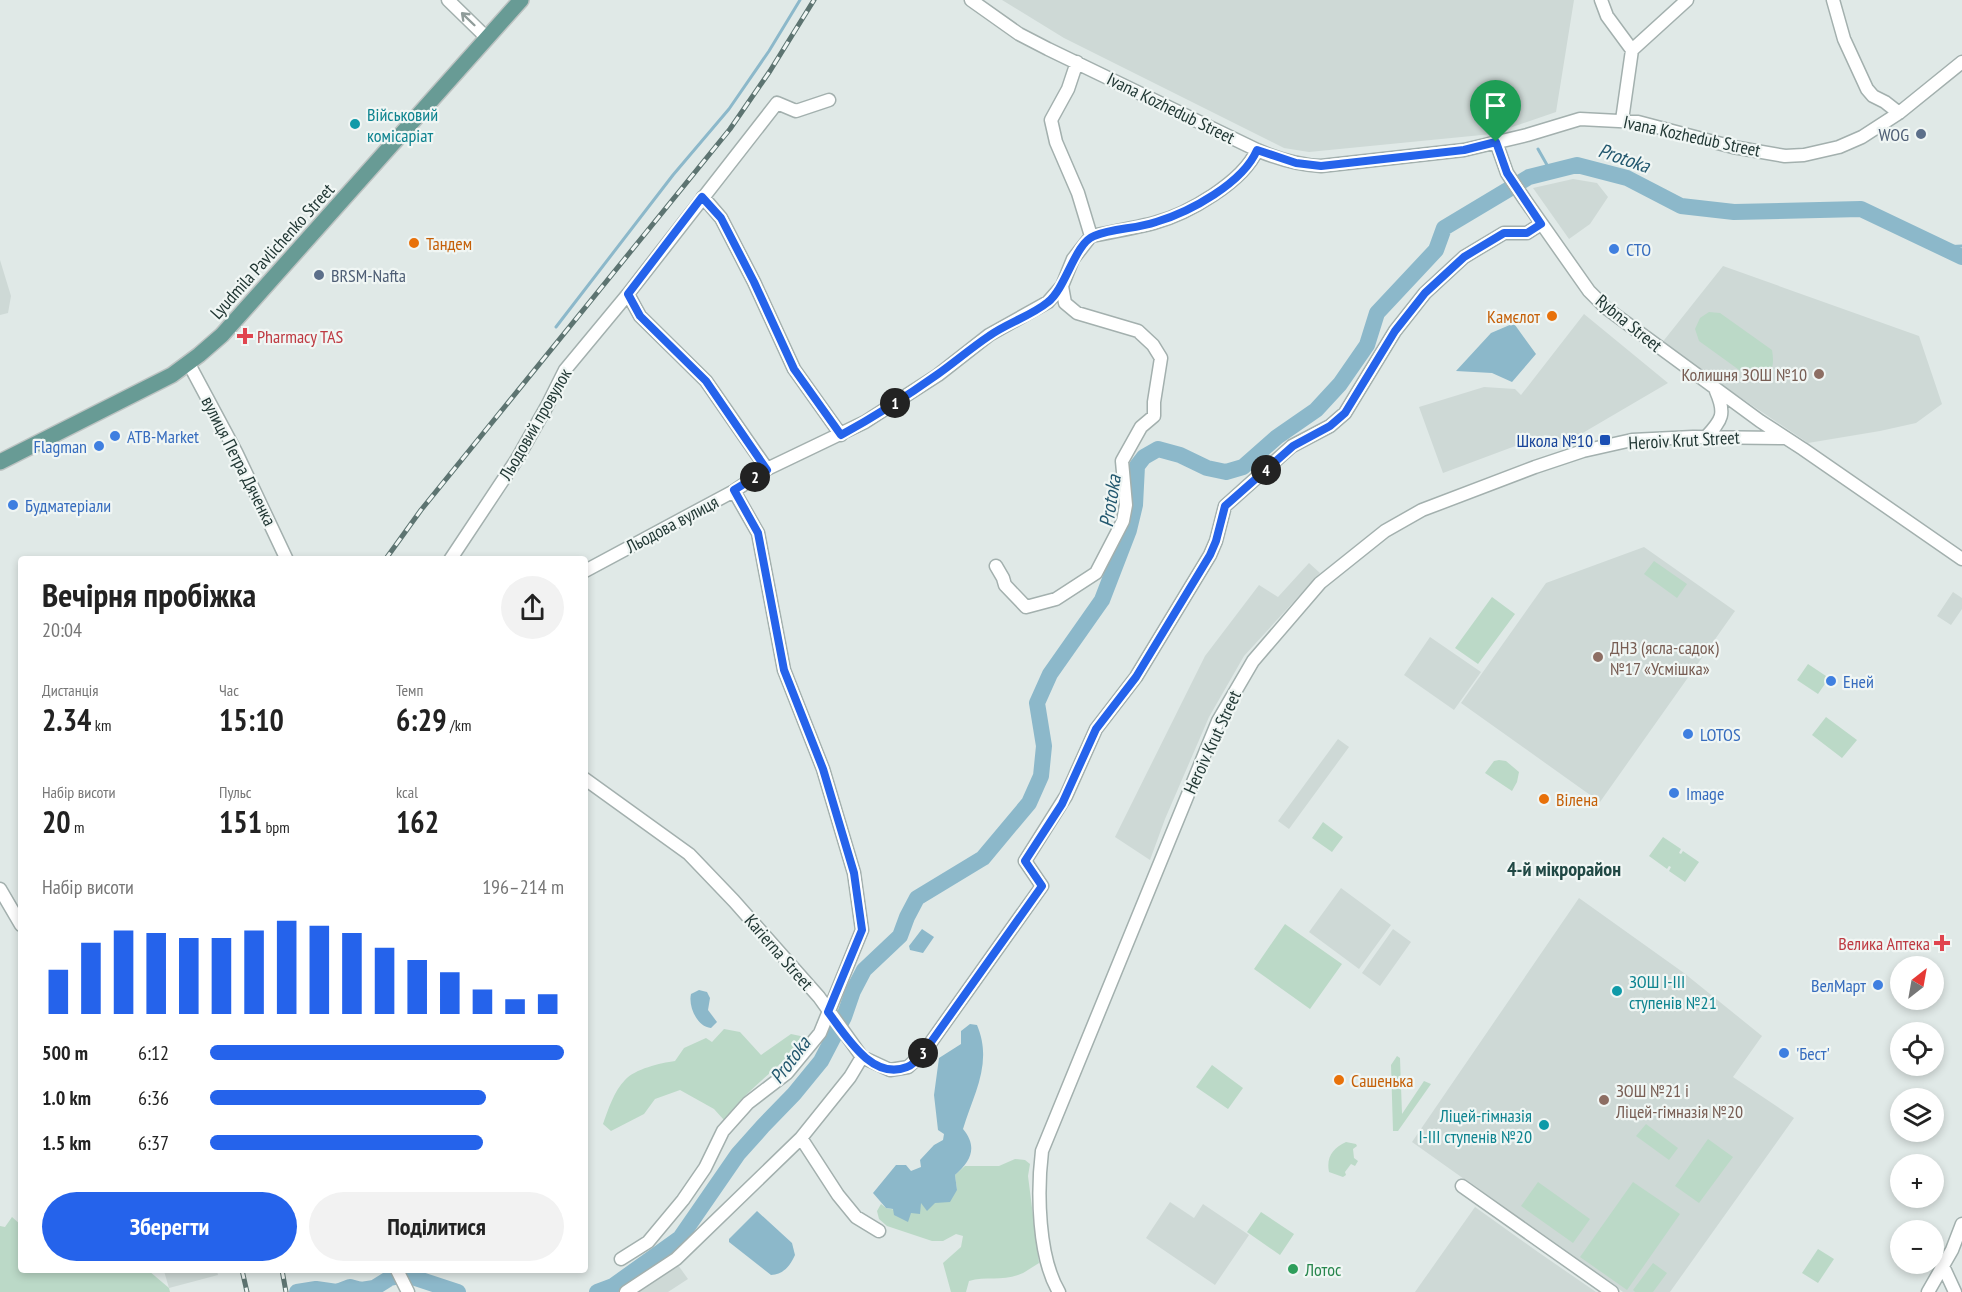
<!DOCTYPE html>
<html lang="uk">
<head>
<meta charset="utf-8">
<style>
  :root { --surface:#fff; --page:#f2f2f2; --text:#222; --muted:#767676; --accent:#2563eb }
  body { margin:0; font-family:"PT Sans Narrow",sans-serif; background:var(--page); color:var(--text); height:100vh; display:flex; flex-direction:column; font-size:22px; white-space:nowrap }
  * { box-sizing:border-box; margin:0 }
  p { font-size:20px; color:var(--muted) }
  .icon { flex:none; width:33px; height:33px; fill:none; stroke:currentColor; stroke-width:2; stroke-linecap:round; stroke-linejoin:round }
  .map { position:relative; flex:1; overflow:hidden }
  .sheet { position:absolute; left:18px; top:556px; width:570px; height:717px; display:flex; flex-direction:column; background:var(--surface); border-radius:6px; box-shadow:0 3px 9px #0003 }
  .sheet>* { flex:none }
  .needle { width:39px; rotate:31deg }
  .tools { position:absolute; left:1890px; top:956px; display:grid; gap:12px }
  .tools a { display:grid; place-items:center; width:54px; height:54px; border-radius:50%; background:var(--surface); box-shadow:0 3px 9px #0003; font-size:30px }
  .pin { position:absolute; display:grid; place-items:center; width:51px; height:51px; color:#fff; margin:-62px -26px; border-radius:50% 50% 50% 0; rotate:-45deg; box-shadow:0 0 6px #0007 }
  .pin .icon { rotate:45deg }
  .km { position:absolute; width:30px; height:30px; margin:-15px; border-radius:50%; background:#222; color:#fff; font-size:16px; line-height:30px; text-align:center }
  .round { display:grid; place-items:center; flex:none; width:63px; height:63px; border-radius:32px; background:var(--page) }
  .headline { display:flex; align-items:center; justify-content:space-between; height:102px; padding:0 24px }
  h1 { font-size:33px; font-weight:800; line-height:45px }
  .metrics { display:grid; grid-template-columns:repeat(3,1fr); gap:9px; height:102px; padding:6px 24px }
  .metrics div { display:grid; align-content:center }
  .metrics b { font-size:30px; font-weight:800 }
  .metrics small { font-size:16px; font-weight:400 }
  .metrics p { font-size:16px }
  .chart { height:168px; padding:12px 24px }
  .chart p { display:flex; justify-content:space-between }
  .chart svg { width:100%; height:108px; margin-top:6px; stroke:var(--accent); stroke-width:6 }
  .primary-button { display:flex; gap:12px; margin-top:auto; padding:12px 24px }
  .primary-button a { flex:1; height:69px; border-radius:36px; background:var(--accent); color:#fff; font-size:24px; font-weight:800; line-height:69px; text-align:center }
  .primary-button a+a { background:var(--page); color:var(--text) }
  ul { padding:0 24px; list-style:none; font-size:20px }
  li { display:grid; grid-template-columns:96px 72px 1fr; align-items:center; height:45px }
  li i { height:15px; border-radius:8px; background:var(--accent) }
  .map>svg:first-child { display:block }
  .built { fill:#ced9d6 }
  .green { fill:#bbd9c7 }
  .water { fill:#8cb8ca }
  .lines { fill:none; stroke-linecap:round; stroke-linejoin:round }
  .stream { stroke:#8cb8ca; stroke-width:3 }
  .river { stroke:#8cb8ca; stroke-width:16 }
  .minor-casing { stroke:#a3b0ae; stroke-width:15 }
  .major-casing { stroke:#bdc3c2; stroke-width:18 }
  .minor { stroke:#fff; stroke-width:12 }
  .major { stroke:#689b95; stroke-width:15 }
  .rail-casing { stroke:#5d7471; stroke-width:5 }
  .rail { stroke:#f0f6f4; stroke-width:3; stroke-dasharray:9; stroke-linecap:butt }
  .oneway { stroke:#909c9a }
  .route-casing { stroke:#fff; stroke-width:12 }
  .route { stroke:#2563eb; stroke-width:8 }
  .culture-dot { fill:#0f9aa8; stroke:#f0f6f4; stroke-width:2 }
  .service-dot { fill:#5c6f8a; stroke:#f0f6f4; stroke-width:2 }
  .food-dot { fill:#e8710a; stroke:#f0f6f4; stroke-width:2 }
  .shop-dot { fill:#3f7fe0; stroke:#f0f6f4; stroke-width:2 }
  .health-dot { fill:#e0444e; stroke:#f0f6f4; stroke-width:2 }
  .education-dot { fill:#8d6e63; stroke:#f0f6f4; stroke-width:2 }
  .transit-dot { fill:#1a4fb4; stroke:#f0f6f4; stroke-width:2 }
  .leisure-dot { fill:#2e9e5b; stroke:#f0f6f4; stroke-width:2 }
  .labels { text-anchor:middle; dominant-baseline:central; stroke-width:4.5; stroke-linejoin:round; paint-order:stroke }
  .street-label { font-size:18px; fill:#223835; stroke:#f0f6f4 }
  .culture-label { font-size:18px; fill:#0d838f; stroke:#f0f6f4; text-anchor:start }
  .service-label { font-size:18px; fill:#4e5e75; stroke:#f0f6f4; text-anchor:end }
  .food-label { font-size:18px; fill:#c56008; stroke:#f0f6f4; text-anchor:start }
  .shop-label { font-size:18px; fill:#366cbe; stroke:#f0f6f4; text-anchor:start }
  .health-label { font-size:18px; fill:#be3a42; stroke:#f0f6f4; text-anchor:start }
  .education-label { font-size:18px; fill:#785e54; stroke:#f0f6f4; text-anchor:start }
  .transit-label { font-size:18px; fill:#164399; stroke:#f0f6f4; text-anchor:end }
  .leisure-label { font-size:18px; fill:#27864d; stroke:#f0f6f4; text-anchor:start }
  .water-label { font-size:20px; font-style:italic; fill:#22576e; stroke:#f0f6f4 }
  .neighbourhood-label { font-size:20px; font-weight:bold; fill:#204844; stroke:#f0f6f4 }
</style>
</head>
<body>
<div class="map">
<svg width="1962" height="1292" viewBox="0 0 1962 1292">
  <rect width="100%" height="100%" fill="#e0e9e7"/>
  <path class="built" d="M1002,0H1574L1556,112L1492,134L1309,152L1284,148L1064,38Z
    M1573,179L1597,183L1608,197L1590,224L1569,239L1533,188Z
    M0,260L11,296L8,313L0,315Z
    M1723,266L1919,336L1942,404L1916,423L1880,431L1808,443L1661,344Z
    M1584,314L1668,383L1569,441L1545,435L1443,473L1419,407L1484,387L1515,389L1521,395Z
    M1644,547L1735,611L1600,802L1461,703L1546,583Z
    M1309,563L1320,573L1244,656L1209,717L1165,819L1150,860L1115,837L1205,656L1259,585L1278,597Z
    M1953,592L1962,598V609L1951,625L1937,616Z
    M1430,637L1481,672L1454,710L1404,675Z
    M1338,739L1349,747L1289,829L1278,821Z
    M1341,888L1391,925L1359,969L1309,932Z
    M1579,898L1684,973L1762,1036L1733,1077L1794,1118L1670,1292H1623L1412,1142Z
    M1393,929L1411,942L1380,986L1362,973Z
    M1170,1202L1194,1218L1203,1204L1249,1235L1215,1285L1146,1238Z
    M1475,1207L1538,1252L1596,1292H1415Z
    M678,1265L688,1279L668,1292H637Z
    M164,1271H217L218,1275L169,1288Z"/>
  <path class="green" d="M1709,312L1720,313L1772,350C1775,367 1772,378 1753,380L1699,341L1695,329L1700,318Z
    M1654,561L1687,584L1677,598L1644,574Z
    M1492,597L1515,614L1478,664L1455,648Z
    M1808,664L1829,678L1818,694L1797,680Z
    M1826,717L1857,740L1842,758L1812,735Z
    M1499,760L1506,761L1519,772L1517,782L1512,791L1485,773L1494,761Z
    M1323,822L1343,837L1332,852L1312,838Z
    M1663,837L1681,849L1679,853L1681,854L1683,851L1699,862L1685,882L1669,871L1671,867L1669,866L1667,869L1649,856Z
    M1285,924L1342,964L1310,1009L1254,969Z
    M724,1029L740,1032L761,1055L791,1034L805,1037C788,1060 766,1075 746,1095C738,1102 731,1112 724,1120L714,1109L680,1090L655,1099L644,1114L611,1131L603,1124C608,1110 614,1091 625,1080C635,1069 660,1063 675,1061L684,1048L706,1038L712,1042Z
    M1397,1056L1400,1058L1402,1114L1424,1081L1431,1084L1398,1131H1393L1391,1065Z
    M1212,1065L1243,1088L1228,1109L1196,1087Z
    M1646,1124L1678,1148L1669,1160L1636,1136Z
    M1708,1139L1733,1157L1699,1203L1675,1186Z
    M1346,1142L1356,1144L1357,1146L1353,1149L1354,1158L1358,1161L1355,1166L1351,1164L1345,1172L1346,1175L1343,1177L1329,1172C1326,1157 1333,1148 1346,1142Z
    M1015,1159L1025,1160L1030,1164L1028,1176L1039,1263C1032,1267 1025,1273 1018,1275C1002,1281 985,1276 969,1281L966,1292H951L943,1263L961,1247L963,1236L956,1234L943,1241H932L887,1226L879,1219L877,1211L881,1204L886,1208L911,1213L920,1203H935L957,1190L955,1175L965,1166H999Z
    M1538,1182L1590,1219L1573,1243L1521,1206Z
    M1633,1182L1680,1214L1627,1290L1580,1257Z
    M1261,1212L1294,1234L1280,1255L1247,1232Z
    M12,1217L21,1225V1270H72L74,1272L81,1270L149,1271L169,1288L170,1292H0V1226L5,1227Z
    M1818,1249L1834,1259L1818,1283L1802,1273Z
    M1653,1263L1667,1273L1653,1292H1635L1633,1290Z"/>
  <path class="water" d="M1512,324L1515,325L1536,354L1512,382L1492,373L1456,371L1491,333Z
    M922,929L934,937L923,953L910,950L909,946Z
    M699,990L707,992L710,998L708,1010L717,1022L711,1028C697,1027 688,1006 691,994Z
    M970,1024L977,1025C993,1063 974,1093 963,1129C978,1147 971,1161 955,1175L957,1190L950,1202L935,1203L927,1211L921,1203L920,1214L911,1213L908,1222L894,1215L893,1209L886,1208L873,1193L896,1165H906L911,1171L921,1167L920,1160L934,1145L943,1140L944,1134L938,1130L934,1095L939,1058L961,1044V1031Z
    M757,1211L792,1243L795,1255C790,1266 784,1274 771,1275L729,1242V1239Z"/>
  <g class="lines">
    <path class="stream" d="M1538,149L1551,172
      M1942,247L1962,246
      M556,327L673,175L729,109L769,51L800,0"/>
    <path class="river" d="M297,1292L316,1289L337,1292L350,1287L361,1290L374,1288L390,1278L406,1275L458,1292
      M597,1292L613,1286L680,1238L738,1154L763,1126L794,1094L821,1061L844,1017L853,991L864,970L900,936L907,917L917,898L983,858L1029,803L1041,776L1044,746L1037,703L1050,674L1102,600L1129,530L1135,505L1137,466L1144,457L1158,449L1180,455L1207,468L1226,472L1243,467L1277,437L1316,410L1340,384L1367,345L1377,313L1436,250L1444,228L1529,177L1577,165L1627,178L1681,206L1734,212L1861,209L1962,257"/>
    <defs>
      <path id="minor" d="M448,0L487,38
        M971,0L1019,34L1048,49L1257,150C1278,159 1298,165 1321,166L1464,150L1527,135L1580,119L1638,122L1733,147L1785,156L1804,155L1839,147L1862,137L1899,113L1962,62
        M1601,0L1607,16L1632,50L1622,120
        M1833,0L1844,39L1867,89L1873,96L1885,102L1899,113
        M1632,50L1687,0
        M1496,142L1507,173L1525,200L1589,291L1606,308L1760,421L1803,449L1962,559
        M703,197L721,218L754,282L794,369L841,435
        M1091,236C1112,232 1134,228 1154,223C1188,214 1243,182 1257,150
        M628,294L640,316L706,381L767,469
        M189,364L236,452L287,560
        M1706,437C1722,420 1726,414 1716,391
        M450,560L517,459L547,406L565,370L628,294L777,103L796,111L829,100
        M996,566L1003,578L1005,585L1026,607L1056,599L1096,573L1123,521L1126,505L1122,461L1141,427L1154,416V402L1161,358L1153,345L1138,331L1077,313L1065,303L1062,286
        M585,571L734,491L767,469L865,422L938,375L989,335L1048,302L1062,286L1073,259L1091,236L1078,193L1056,142L1051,120L1068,89L1077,62
        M585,779L689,854L734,901L819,997L862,1057L890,1070L908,1067L924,1052L1042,886L1025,861L1066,796L1096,729L1136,677L1210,555L1216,541L1225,506L1292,446L1330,426L1345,413L1395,331L1425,293L1464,257L1504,233H1527L1541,224
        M0,889L21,925
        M801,1138L838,1195L856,1217L879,1231
        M1462,1186L1612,1292
        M621,1259L648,1242L683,1200L705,1168L723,1131L748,1103L787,1073L820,1033L862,930L854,873L823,769L784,670L758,533L734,491
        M1943,1266L1955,1292
        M397,1270L408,1292
        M626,1292L676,1259L801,1138L850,1077L862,1057
        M1059,1292C1038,1257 1037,1192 1042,1151L1218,721L1253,661L1320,583L1385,531L1422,510L1535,467L1583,451L1632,440L1693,437L1786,438
        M1928,1292L1952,1250L1962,1224"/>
      <path id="major" d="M0,462L172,375L199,355L222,335L521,0"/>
    </defs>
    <use href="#minor" class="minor-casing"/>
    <use href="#major" class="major-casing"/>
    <use href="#minor" class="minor"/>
    <use href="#major" class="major"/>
    <defs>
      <path id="rail" d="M385,560L421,510L730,129L770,71L814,0
        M242,1270L247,1292
        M282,1270L286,1292"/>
    </defs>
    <use href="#rail" class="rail-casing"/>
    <use href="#rail" class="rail"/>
  </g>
  <defs><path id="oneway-shaft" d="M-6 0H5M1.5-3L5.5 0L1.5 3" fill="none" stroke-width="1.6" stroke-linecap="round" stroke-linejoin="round" transform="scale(1.5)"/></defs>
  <use class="oneway" href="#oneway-shaft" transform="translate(468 19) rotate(-136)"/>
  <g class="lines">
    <defs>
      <path id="route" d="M1496,142L1507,173L1541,224L1527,233H1504L1464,257L1425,293L1395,331L1345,413L1330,426L1293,446L1225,506L1216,541L1210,555L1136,677L1096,729L1062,804L1025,861L1042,886L924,1052C920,1057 913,1065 907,1067C872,1081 846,1036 828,1012L862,930L854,873L823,769L784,670L758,533L734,490L767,470L706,381L640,316L628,294L702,197L721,218L754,282L794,369L841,435C874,417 907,396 938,374C955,362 971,348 989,336C1007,323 1031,316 1048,302C1066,288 1075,243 1094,236C1113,228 1136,229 1156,222C1190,212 1243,183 1257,150L1296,163L1321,166L1464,150Z"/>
    </defs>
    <use href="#route" class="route-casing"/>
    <use href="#route" class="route"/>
  </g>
  <g class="culture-dot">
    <circle cx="355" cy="124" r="6"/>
    <circle cx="1617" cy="991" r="6"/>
    <circle cx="1544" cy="1125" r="6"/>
  </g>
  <g class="service-dot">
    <circle cx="1921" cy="134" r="6"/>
    <circle cx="319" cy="275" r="6"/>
  </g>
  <g class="food-dot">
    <circle cx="414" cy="243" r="6"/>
    <circle cx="1552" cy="316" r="6"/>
    <circle cx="1544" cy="799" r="6"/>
    <circle cx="1339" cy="1080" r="6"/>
  </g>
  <g class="shop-dot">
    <circle cx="1614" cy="249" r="6"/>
    <circle cx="115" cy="436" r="6"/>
    <circle cx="99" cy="446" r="6"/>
    <circle cx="13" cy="505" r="6"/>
    <circle cx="1831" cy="681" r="6"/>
    <circle cx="1688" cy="734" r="6"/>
    <circle cx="1674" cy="793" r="6"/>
    <circle cx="1878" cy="985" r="6"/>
    <circle cx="1784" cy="1053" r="6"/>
  </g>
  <g class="health-dot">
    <path d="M242 327h6v6h6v6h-6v6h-6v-6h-6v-6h6z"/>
    <path d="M1939 934h6v6h6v6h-6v6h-6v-6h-6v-6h6z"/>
  </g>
  <g class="education-dot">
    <circle cx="1819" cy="374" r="6"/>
    <circle cx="1598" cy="657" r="6"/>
    <circle cx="1604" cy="1100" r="6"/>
  </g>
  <rect class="transit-dot" x="1599" y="434" width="12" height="12" rx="3"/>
  <circle class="leisure-dot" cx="1293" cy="1269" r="6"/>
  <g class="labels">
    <g class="street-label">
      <text transform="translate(1171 108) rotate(26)">Ivana Kozhedub Street</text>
      <text transform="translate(1692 136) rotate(12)">Ivana Kozhedub Street</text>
      <text transform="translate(272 251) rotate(-48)">Lyudmila Pavlichenko Street</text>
      <text transform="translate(1629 323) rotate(39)">Rybna Street</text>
      <text transform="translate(535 424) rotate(-60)">Льодовий провулок</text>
      <text transform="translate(1684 440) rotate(-3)">Heroiv Krut Street</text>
      <text transform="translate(239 461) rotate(63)">вулиця Петра Дяченка</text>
      <text transform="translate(672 524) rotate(-28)">Льодова вулиця</text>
      <text transform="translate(1212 742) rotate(-65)">Heroiv Krut Street</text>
      <text transform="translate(779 952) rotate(49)">Karierna Street</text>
    </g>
    <g class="culture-label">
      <text x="367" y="114">Військовий<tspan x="367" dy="21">комісаріат</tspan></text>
      <text x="1629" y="981">ЗОШ І-ІІІ<tspan x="1629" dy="21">ступенів №21</tspan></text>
      <text x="1532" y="1115" text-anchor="end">Ліцей-гімназія<tspan x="1532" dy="21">I-III ступенів №20</tspan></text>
    </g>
    <g class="service-label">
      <text x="1909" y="134">WOG</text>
      <text x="331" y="275" text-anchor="start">BRSM-Nafta</text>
    </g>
    <g class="food-label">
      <text x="426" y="243">Тандем</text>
      <text x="1540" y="316" text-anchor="end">Камєлот</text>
      <text x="1556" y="799">Вілена</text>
      <text x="1351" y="1080">Сашенька</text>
    </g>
    <g class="shop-label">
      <text x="1626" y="249">СТО</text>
      <text x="127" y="436">ATB-Market</text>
      <text x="87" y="446" text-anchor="end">Flagman</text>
      <text x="25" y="505">Будматеріали</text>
      <text x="1843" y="681">Еней</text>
      <text x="1700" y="734">LOTOS</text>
      <text x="1686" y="793">Image</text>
      <text x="1866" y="985" text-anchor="end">ВелМарт</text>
      <text x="1796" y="1053">'Бест'</text>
    </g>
    <g class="health-label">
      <text x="257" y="336">Pharmacy TAS</text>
      <text x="1930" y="943" text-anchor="end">Велика Аптека</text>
    </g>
    <g class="education-label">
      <text x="1807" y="374" text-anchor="end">Колишня ЗОШ №10</text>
      <text x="1610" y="647">ДНЗ (ясла-садок)<tspan x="1610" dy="21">№17 «Усмішка»</tspan></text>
      <text x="1616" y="1090">ЗОШ №21 і<tspan x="1616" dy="21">Ліцей-гімназія №20</tspan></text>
    </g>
    <g class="transit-label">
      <text x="1593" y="440">Школа №10</text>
    </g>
    <g class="leisure-label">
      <text x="1305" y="1269">Лотос</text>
    </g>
    <g class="water-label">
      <text transform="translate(1624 158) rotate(19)">Protoka</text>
      <text transform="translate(1110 501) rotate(-81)">Protoka</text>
      <text transform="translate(790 1060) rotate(-53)">Protoka</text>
    </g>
    <g class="neighbourhood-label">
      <text x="1564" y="869">4-й мікрорайон</text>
    </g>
  </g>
</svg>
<div class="tools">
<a><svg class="needle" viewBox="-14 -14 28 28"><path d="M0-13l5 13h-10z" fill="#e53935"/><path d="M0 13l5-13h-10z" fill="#767676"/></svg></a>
<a><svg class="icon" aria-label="locate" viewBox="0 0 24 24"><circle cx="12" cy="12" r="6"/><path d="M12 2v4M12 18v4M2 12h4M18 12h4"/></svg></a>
<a><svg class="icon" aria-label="layers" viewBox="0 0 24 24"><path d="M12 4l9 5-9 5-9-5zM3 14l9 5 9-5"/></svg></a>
<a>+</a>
<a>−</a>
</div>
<div class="pin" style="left:1496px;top:142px;background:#1e9e55"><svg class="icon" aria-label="arrive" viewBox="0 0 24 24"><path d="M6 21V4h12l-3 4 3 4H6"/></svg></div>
<b class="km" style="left:895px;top:403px">1</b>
<b class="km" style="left:755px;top:477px">2</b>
<b class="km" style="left:923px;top:1053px">3</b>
<b class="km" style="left:1266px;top:470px">4</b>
<section class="sheet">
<div class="headline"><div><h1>Вечірня пробіжка</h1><p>20:04</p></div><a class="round"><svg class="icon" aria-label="share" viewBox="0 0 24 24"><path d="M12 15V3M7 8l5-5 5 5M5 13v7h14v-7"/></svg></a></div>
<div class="metrics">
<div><p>Дистанція</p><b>2.34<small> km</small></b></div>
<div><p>Час</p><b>15:10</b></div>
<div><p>Темп</p><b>6:29<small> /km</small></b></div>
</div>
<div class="metrics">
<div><p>Набір висоти</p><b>20<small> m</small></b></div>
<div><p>Пульс</p><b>151<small> bpm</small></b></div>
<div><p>kcal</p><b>162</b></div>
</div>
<div class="chart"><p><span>Набір висоти</span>196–214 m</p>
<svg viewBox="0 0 160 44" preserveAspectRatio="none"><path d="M5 44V26M15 44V15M25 44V10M35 44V11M45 44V13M55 44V13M65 44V10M75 44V6M85 44V8M95 44V11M105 44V17M115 44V22M125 44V27M135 44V34M145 44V38M155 44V36"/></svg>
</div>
<ul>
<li><b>500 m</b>6:12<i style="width:100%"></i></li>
<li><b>1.0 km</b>6:36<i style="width:78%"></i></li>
<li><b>1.5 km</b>6:37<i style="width:77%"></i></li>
</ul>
<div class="primary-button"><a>Зберегти</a><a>Поділитися</a></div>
</section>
</div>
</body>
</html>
